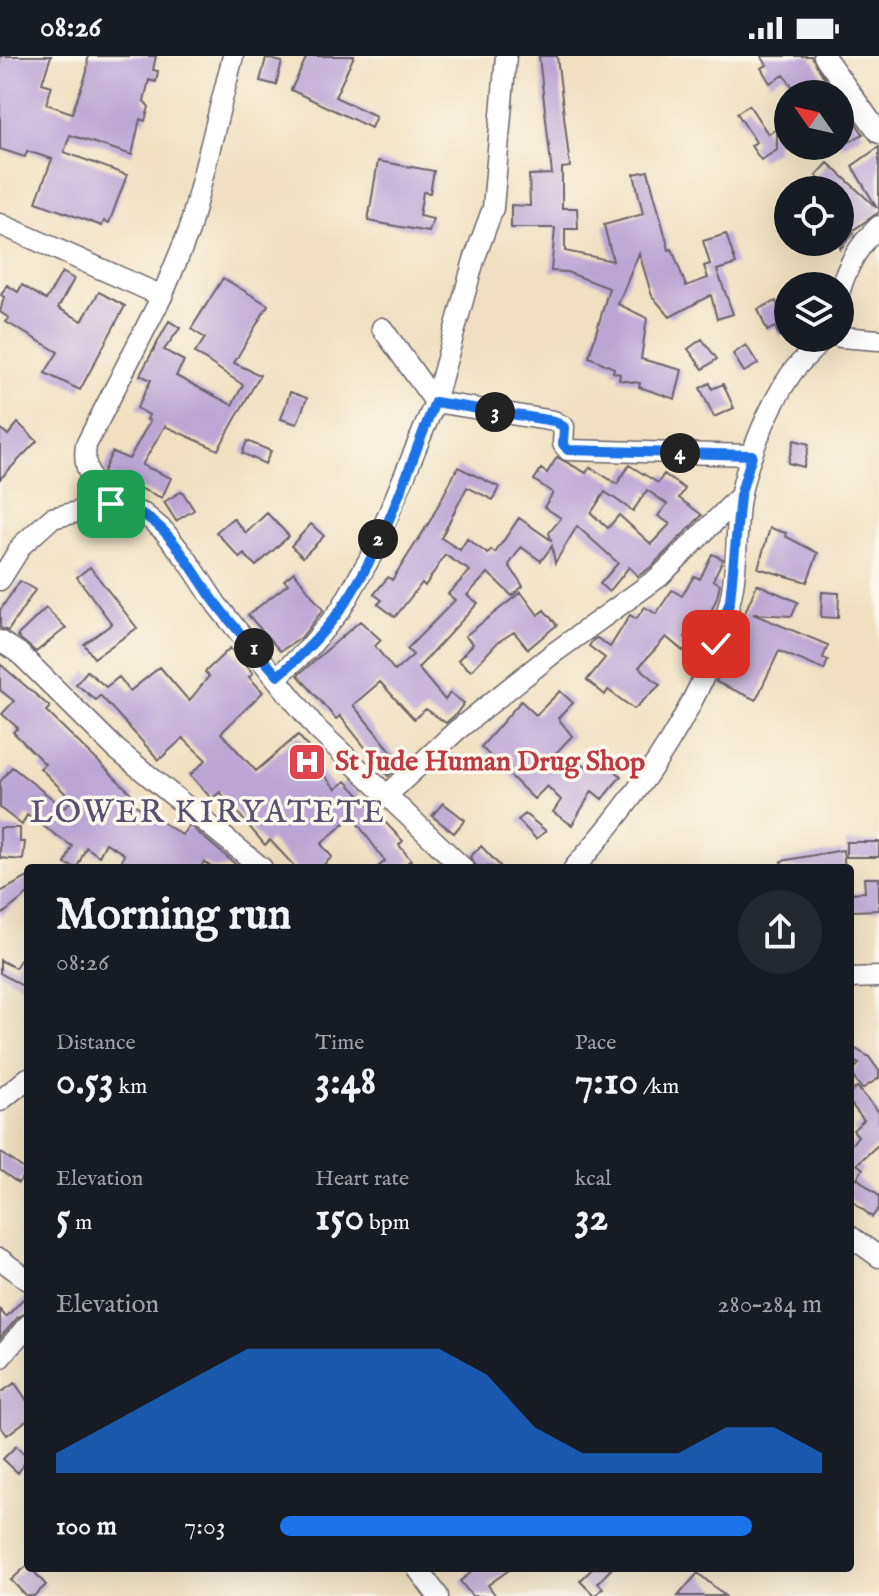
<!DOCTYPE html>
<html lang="en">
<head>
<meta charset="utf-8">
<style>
  :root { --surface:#171b24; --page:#242831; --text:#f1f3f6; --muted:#9ea1a6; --accent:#1a73e8 }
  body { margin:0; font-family:"IM FELL English",serif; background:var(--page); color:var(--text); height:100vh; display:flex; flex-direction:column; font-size:30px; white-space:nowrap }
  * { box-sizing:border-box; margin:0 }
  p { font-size:26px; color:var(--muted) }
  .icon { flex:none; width:44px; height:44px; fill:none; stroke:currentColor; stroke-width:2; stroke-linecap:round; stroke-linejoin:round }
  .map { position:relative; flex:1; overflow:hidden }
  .drawer { position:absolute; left:24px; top:808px; width:830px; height:708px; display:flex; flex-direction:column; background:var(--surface); border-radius:8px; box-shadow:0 8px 32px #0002 }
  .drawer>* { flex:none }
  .needle { width:52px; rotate:304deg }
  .controls { position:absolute; left:774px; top:24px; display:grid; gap:16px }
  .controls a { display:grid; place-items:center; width:80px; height:80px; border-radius:50%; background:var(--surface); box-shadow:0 8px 32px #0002; font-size:40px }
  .pin { position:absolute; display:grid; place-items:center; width:68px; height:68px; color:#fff; margin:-34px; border-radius:16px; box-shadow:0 4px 12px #0006 }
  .km { position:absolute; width:40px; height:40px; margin:-20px; border-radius:50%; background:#222; color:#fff; font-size:22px; line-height:40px; text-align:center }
  .round { display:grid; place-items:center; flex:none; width:84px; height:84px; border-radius:42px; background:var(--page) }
  .summary { display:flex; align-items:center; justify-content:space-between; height:136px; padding:0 32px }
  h1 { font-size:44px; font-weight:800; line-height:60px }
  .figures { display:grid; grid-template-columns:repeat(3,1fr); gap:12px; height:136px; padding:8px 32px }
  .figures div { display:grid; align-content:center }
  .figures b { font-size:40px; font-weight:800 }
  .figures small { font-size:22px; font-weight:400 }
  .figures p { font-size:22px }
  .chart { height:224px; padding:16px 32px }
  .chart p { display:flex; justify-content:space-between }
  .chart svg { width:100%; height:144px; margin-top:8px; fill:var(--accent); opacity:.7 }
  ul { padding:0 32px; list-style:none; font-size:26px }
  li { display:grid; grid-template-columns:128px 96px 1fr; align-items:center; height:60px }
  li i { height:20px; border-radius:10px; background:var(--accent) }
  .status { display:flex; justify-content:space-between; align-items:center; height:56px; padding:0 40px; background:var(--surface); direction:ltr }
  .status svg { height:22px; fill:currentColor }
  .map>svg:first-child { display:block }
  .building { fill:#bba5d4; fill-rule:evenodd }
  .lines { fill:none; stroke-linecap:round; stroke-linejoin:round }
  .minor-casing { stroke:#6a646a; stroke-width:23 }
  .minor { stroke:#fff; stroke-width:20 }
  .route-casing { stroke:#fff; stroke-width:16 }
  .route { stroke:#1a73e8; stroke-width:10 }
  .labels { text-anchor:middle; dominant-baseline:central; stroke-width:7; stroke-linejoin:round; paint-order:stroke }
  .health-label { font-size:28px; font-weight:bold; fill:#be3a42; stroke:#fbf7ec; text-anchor:start }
  .quarter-label { font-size:32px; letter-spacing:2px; fill:#585071; stroke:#fbf7ec }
</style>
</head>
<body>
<div class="status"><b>08:26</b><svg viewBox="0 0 49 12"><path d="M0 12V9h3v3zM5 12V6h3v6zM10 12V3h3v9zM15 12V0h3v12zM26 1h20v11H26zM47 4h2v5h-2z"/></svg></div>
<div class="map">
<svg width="879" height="1540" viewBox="0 0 879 1540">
  <rect width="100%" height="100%" fill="#fbf7ec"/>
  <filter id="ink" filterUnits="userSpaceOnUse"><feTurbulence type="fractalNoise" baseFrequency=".0125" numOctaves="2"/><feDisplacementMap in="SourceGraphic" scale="16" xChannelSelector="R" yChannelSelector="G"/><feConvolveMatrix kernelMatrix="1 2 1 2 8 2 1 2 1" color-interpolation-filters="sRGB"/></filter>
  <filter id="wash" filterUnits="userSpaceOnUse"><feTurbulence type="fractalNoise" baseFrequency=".006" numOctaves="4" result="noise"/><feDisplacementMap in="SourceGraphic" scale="32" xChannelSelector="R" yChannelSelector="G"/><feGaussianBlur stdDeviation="1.8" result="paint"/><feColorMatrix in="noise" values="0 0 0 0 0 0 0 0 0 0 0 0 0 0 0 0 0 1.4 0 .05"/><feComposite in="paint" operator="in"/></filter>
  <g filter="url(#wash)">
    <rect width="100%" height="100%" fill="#f0e0c1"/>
    <g id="blocks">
      <path class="building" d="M0,0H51L42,27L52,30L46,48L72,57L87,16L88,0H156L153,14L158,15L156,26L149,24L144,45L149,51L145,65L140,63L132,99L70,79L64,96L127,119L109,167L104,165L102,170L36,146L52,103L27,95L25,101L0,93Z
        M307,0H354L335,41L376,60L371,72L291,34Z
        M539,0H557L570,111L562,112V152H577L578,173H565V195L613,205L604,169L643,158L634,118L648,115L669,194L672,193L686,230L708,222L704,210L710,208L703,185L726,178L736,208L717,214L733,258L717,263L711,239L670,261L652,240L639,197L618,248L647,262L641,303L682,314L675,343L639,331L640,327L619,324L620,318L613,316L614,312L589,301L609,232L567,216L551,215L555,172H511V149L530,150L529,119L552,118Z
        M761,0H811L825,23L798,38L784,19L770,27L761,12L767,9Z
        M266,2L282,6L276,29L260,25Z
        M749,49L768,78L777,73V94L761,104L751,90L756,86L737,57Z
        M848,55L863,78L840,91V60Z
        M879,91V156L852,175L854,177L840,193V134H831L816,120L828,107L877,152L852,110Z
        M378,105L434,115L430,137L423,136L419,160L433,163L429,176L368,165Z
        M62,216L74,223L58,252L82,265L99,236L125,250L80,334L45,317L58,296L6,266L9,262L0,256L4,241L1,239L7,229L18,236L22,229L46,244Z
        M223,222L268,249L234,307L260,319L218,394L165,370L142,409L171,422L162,442L103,416L112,396L129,403L150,365L147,364L149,359L137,352L151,324L140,319L169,265L180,272L164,294L184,305L176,320L232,349L243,329L195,297L205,282L191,273Z
        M776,245L788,272V276L779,280L775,271L767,275L758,253Z
        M702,283L717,303L703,313L688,293Z
        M746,289L758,308L744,316L733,298Z
        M710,327L712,333L723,328L734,352L714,361L700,332Z
        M290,336L307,342L297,368L281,363Z
        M18,367L37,385L0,423V372L8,379Z
        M794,384L809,388L804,411L788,407Z
        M247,385L271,395L265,408L242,397Z
        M557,401L586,417L590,411L617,428L629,409L658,427L664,418L685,433L679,442L702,459L651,511L638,520L629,511L609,536L600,528L618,507L577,470L555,507L552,490L541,505L521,491L509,509L523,530L512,540L488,517L467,539L478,547L418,612L445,644L450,637L464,647L456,658L446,667L426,653L414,663L380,626L353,649L402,708L388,720L340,660L336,663L298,619L360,565L381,584L375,590L395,615L413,599L407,593L455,544L448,538L470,515L445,499L425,530L422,527L395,561L378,548L382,544L374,538L388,521L392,524L430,465L458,411L499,431L493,444L467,431L441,482L460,494L467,483L488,498L491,494L495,497L519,462L551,484L549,477L561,462L544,451L553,437L534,424L541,413L547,417ZM647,434L667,448L658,460L670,468L651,488L619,459L608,472L591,457L605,436L633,455Z
        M182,435L194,454L176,465L164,446Z
        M267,457L289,480L256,510L244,498L240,502L216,476L233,462L246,477Z
        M311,468L324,480L303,501L291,490Z
        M770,472L786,477L785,480L818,497L807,526L758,512Z
        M712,498L723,503L713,524L720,528L717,542L707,565L700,560L685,581L691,585L683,595L666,581L639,611L660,629L634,653L608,634L605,639L587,624L605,602L589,590L593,584L597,582L610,591L630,559L636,563L645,551L656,558L672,534L682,540L694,520L700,523Z
        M90,511L137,572L94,602L84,588L112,568L77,521Z
        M294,516L323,554L300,583L280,595L248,559L288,528L284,524Z
        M20,525L35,534L8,575L0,572V554Z
        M757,528L798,546L792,560L753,558L828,589L823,602L828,604L824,614L779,595L756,644L716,626Z
        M521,536L538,559L544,554L557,569L528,593L514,576L498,586L471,615L458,604L473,588L465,580Z
        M822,536L839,537L838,562L821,561Z
        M46,552L66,572L36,596L17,580Z
        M230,592L253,617L249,621L263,636L221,677L256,715L298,679L317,701L312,706L336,733L346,725L403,785L399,789L411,804L401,812H377L385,805L352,760L321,788L332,801L320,812H296L270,784L265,789L220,736L212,743L190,719L206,704L183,682L159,704L100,639L96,644L76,628L87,615L106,631L119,621L130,635L160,611L189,645L209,620L205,616Z
        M0,608L50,651L46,655L135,741L131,746L182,779L189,769L240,812H213L204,806L200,812H120L124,798L106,787L99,800L86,791L77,812L65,808L72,790L27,759L22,769L0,752V726L12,711L64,752L72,744L40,712L45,708L13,676L18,672L2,658L14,645L0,634Z
        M560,635L573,647L558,662L572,680L553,700L570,718L579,705L590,713L603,704L621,720L602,743L592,735L572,769L553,756L561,744L547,730L534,743L481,691L521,645L536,659Z
        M443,747L465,764L454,777L432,760Z
        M525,758L546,775L536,783L518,764Z
        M0,772H20V786H25L23,804L0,802Z
        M846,786H879V801H846Z
        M481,790L502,812L476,810L470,801Z
        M843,794L845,812H782L781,805Z
        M28,821V838L0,860V836Z
        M864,822H879V854L850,855V837L865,836Z
        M28,892V933L0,917V904L15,912Z
        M854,992L869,1001L879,1015V1022L862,1033L850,1017L859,1008L850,1003Z
        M857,1031L879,1056V1088L857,1108L863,1113L857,1122L879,1140V1152L872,1161L850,1143V1090L858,1080L853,1074L864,1064L850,1047V1037Z
        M0,1096L27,1115L18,1127L0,1114Z
        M28,1238V1256L18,1261L0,1282V1254L6,1261Z
        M15,1327L28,1346V1363L7,1379L0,1370V1337Z
        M16,1390L28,1402L18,1417L3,1403Z
        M28,1509L46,1529L34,1540H26L11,1524Z
        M477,1512H512L488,1529L496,1540H472L460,1525Z
        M593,1512H612L598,1527L603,1532L595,1540L580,1525Z
        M698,1517L725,1540H678Z"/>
    </g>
  </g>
  <g filter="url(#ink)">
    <use href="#blocks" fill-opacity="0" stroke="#6a646a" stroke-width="2"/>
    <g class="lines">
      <defs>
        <path id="minor" d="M824,0L879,77
          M0,168L162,240
          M840,234C848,208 859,189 879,170
          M382,272L435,346L554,365L564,371L563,388L568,394L752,399
          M840,281L879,284
          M111,448C94,428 82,416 86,389L162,240L189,175L233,0
          M0,524L22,489L52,462L111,448L144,458L164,475L188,505L217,549L317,673L463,812
          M0,585L19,597L116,693L262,812
          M278,620L308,593L341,553L371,500L435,346L474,204L493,152L506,0
          M385,741L456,675L551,599L659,521L740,440
          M574,812C641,736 706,645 730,545C737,517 736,488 738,460C740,418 767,353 791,318C800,305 814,294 824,282
          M850,922L879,921
          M0,1045L28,1022
          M850,1180L879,1201
          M0,1203L28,1224
          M0,1302L28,1269
          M417,1512L438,1540"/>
      </defs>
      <use href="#minor" class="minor-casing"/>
      <use href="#minor" class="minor"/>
    </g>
  </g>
  <g class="lines" filter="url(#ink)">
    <defs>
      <path id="route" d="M111,448C166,453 188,512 218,550C237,575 258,597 278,620C301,600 323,578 341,553C384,492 407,415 435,346L554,365L564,371L563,388L568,394L752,399L740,440L730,545L716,588"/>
    </defs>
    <use href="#route" class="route-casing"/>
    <use href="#route" class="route"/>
  </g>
  <defs>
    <symbol id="hospital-square" viewBox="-11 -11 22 22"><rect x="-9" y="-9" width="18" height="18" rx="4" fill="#e0444e" stroke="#fbf7ec"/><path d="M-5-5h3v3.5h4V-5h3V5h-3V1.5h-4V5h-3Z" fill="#fff"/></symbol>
  </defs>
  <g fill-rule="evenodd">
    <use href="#hospital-square" x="285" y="684" width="44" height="44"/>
  </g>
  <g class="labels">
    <g class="health-label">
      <text x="335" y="706">St Jude Human Drug Shop</text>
    </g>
    <g class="quarter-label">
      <text x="208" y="757">LOWER KIRYATETE</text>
    </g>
  </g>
</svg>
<div class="controls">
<a><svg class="needle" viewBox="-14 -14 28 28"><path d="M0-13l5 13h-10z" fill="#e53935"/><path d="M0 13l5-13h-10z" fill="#9ea1a6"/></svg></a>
<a><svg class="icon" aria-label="locate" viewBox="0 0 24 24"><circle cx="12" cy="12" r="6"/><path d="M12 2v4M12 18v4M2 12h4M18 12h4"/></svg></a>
<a><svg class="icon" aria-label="layers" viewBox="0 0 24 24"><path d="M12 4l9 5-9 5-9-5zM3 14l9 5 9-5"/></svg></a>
</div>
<div class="pin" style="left:111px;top:448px;background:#1e9e55"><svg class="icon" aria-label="arrive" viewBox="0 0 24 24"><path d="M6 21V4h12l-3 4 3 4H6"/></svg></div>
<div class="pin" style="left:716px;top:588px;background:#d93025"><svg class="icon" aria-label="check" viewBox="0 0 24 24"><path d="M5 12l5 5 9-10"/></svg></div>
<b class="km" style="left:254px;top:592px">1</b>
<b class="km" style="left:378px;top:483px">2</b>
<b class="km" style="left:495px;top:356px">3</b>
<b class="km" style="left:680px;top:397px">4</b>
<section class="drawer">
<div class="summary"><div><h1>Morning run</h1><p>08:26</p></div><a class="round"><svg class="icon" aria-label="share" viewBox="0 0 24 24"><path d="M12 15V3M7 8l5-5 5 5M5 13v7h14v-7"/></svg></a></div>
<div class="figures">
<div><p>Distance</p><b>0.53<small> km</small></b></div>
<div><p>Time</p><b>3:48</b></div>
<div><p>Pace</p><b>7:10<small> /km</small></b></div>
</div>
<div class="figures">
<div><p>Elevation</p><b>5<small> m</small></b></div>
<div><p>Heart rate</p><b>150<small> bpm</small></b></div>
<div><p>kcal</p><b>32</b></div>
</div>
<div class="chart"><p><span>Elevation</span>280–284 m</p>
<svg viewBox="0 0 160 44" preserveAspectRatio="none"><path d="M0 44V38L10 30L20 22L30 14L40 6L50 6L60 6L70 6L80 6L90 14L100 30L110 38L120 38L130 38L140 30L150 30L160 38V44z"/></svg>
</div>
<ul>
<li><b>100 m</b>7:03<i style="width:87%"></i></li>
</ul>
</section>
</div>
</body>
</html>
